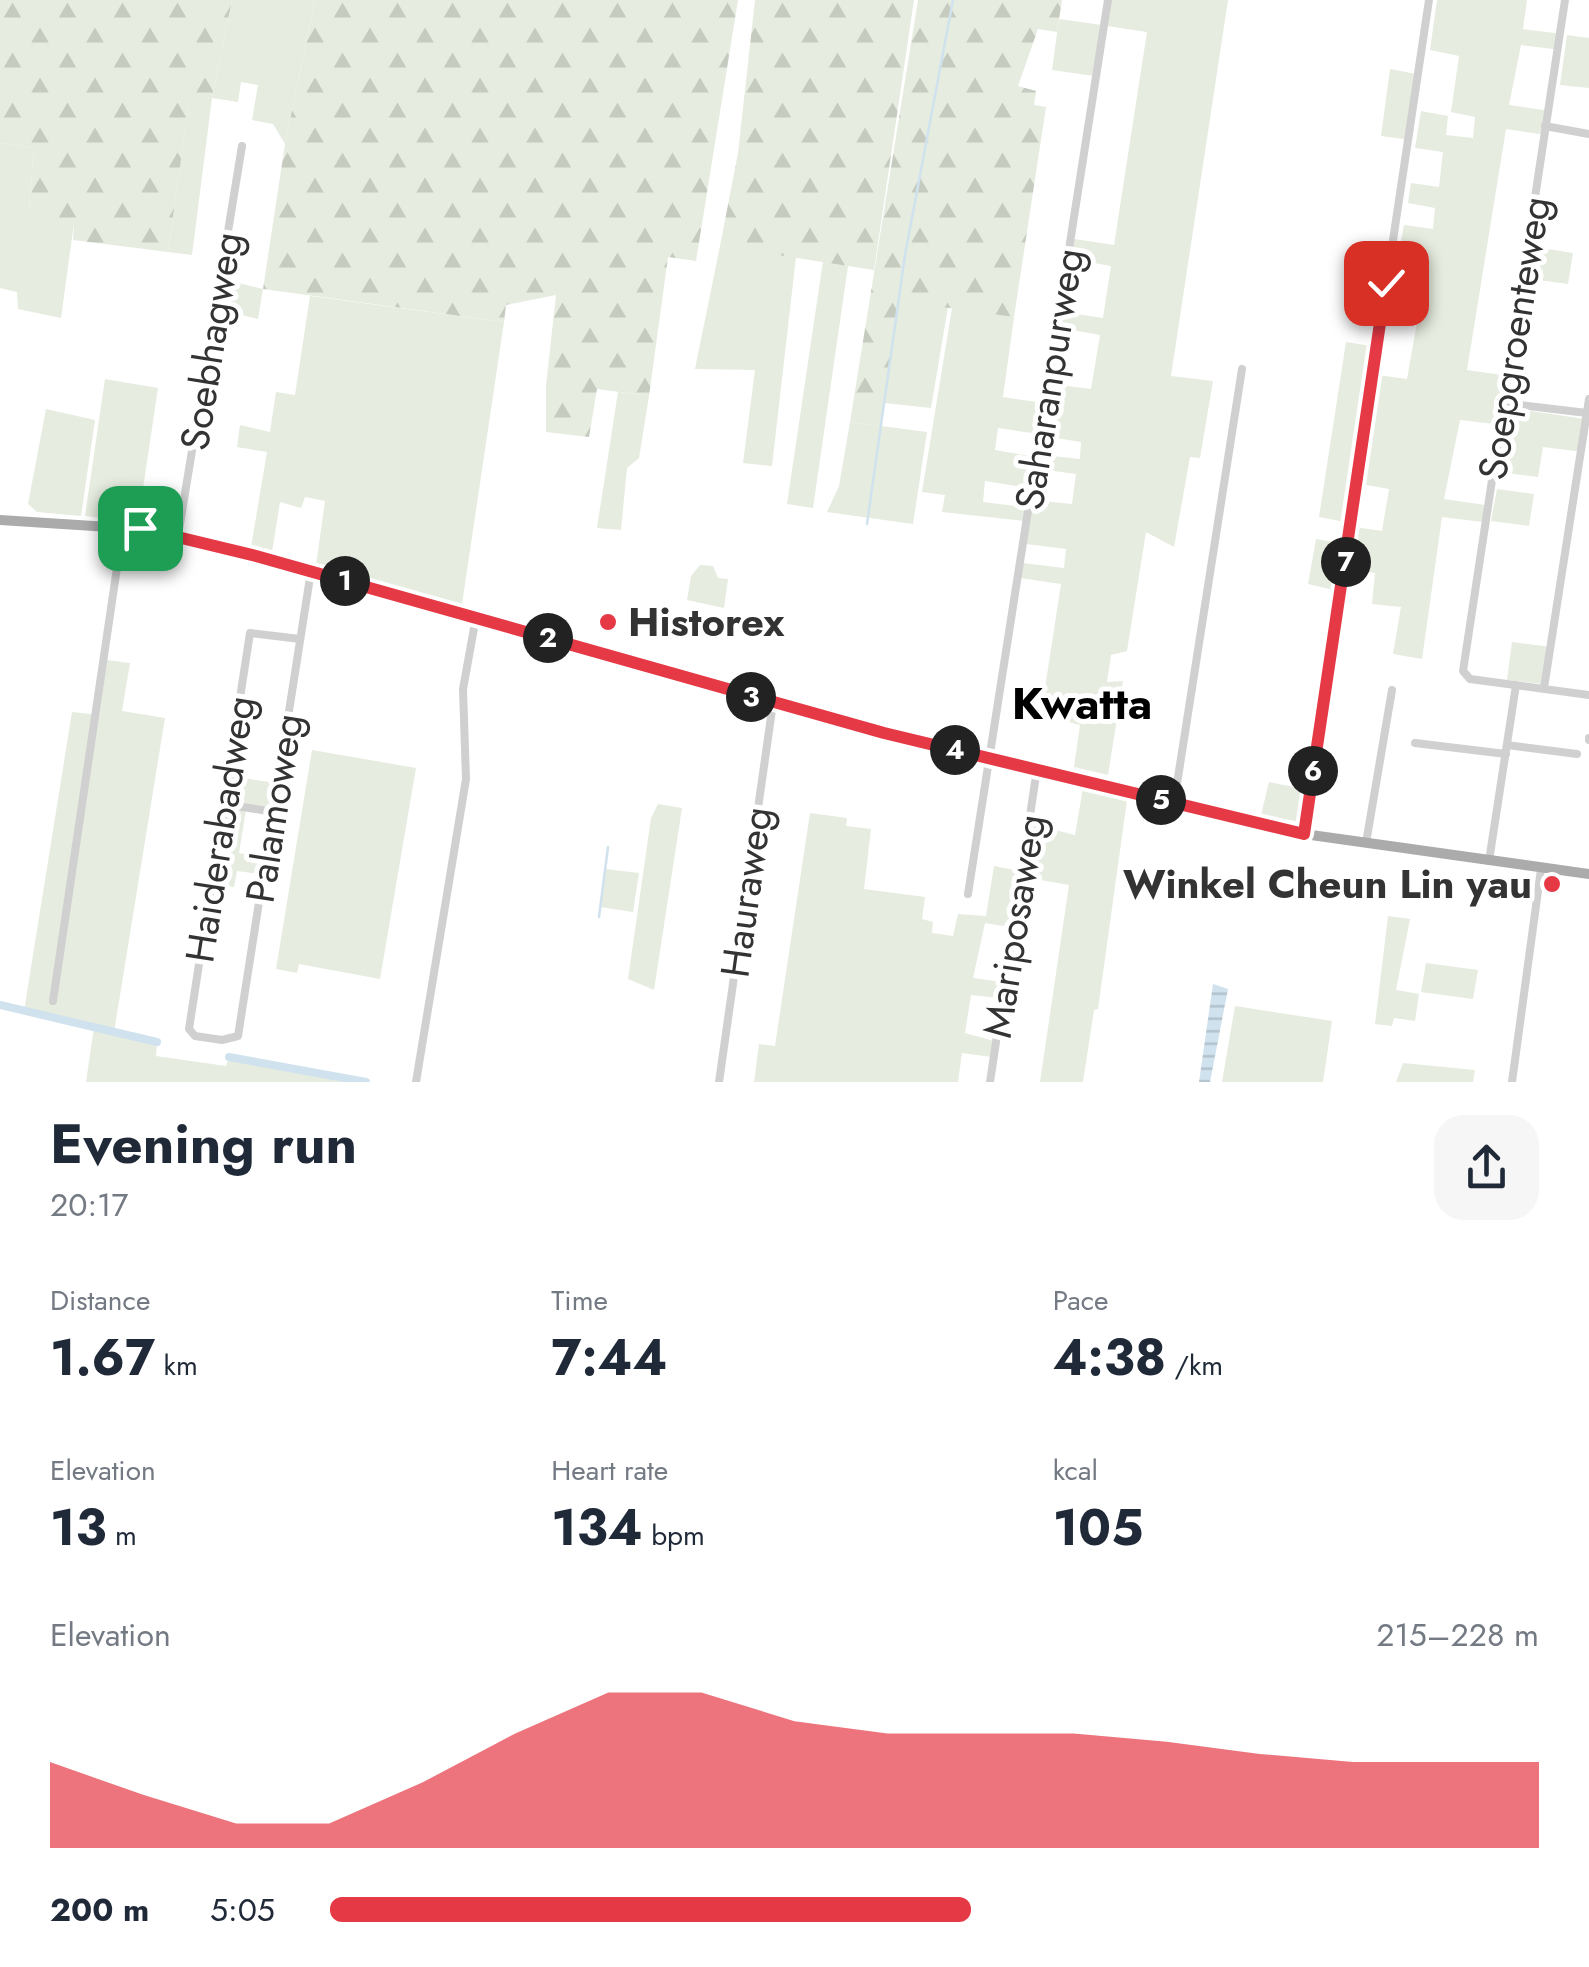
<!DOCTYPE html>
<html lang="en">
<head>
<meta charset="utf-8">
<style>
  :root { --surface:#fff; --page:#f6f6f7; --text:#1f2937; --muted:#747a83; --accent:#e63946 }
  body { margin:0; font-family:Jost,sans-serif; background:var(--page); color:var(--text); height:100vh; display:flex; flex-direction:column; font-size:38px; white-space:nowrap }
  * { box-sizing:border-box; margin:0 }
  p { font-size:32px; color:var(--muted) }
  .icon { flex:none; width:55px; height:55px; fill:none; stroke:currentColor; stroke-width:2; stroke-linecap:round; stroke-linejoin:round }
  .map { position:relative; height:1082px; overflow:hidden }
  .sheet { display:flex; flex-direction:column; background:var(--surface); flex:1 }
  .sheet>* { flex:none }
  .pin { position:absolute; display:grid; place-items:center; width:85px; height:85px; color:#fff; margin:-42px; border-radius:20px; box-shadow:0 5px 15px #0006 }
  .km { position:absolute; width:50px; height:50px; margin:-25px; border-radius:50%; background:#222; color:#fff; font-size:28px; line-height:50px; text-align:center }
  .round { display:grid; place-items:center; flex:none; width:105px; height:105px; border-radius:30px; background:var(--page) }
  .overview { display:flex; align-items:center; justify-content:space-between; height:170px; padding:0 50px }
  h1 { font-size:55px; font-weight:700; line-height:75px }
  .stats { display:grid; grid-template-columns:repeat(3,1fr); gap:15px; height:170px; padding:10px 50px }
  .stats div { display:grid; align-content:center }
  .stats b { font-size:50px; font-weight:700 }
  .stats small { font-size:28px; font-weight:400 }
  .stats p { font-size:28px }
  .chart { height:280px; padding:20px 50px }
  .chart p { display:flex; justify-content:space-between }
  .chart svg { width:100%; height:180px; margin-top:10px; fill:var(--accent); opacity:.7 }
  ul { padding:0 50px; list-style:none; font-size:32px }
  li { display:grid; grid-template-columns:160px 120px 1fr; align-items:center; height:75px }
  li i { height:25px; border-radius:12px; background:var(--accent) }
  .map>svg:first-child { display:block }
  .green { fill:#e6ecdf }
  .forest { fill:url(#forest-firs) }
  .water { fill:url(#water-rules) }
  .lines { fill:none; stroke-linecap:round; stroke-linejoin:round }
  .stream { stroke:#cfe2ee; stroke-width:2.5 }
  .canal { stroke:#cfe2ee; stroke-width:8 }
  .minor { stroke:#d0d0d0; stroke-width:8 }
  .major { stroke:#ababab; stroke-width:10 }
  .route-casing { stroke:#fff; stroke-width:20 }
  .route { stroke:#e63946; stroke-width:12 }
  .poi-dot { fill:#e63946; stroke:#fff; stroke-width:4 }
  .labels { text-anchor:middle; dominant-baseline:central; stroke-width:10; stroke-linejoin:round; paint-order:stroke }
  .street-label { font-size:40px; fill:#333; stroke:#fff }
  .poi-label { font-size:40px; font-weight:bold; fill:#333; stroke:#fff; text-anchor:start }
  .quarter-label { font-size:45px; font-weight:bold; fill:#000; stroke:#fff }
</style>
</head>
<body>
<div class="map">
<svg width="1589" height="1082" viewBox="0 0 1589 1082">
  <defs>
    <pattern id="forest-firs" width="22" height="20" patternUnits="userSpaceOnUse" patternTransform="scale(2.5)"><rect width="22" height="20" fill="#e6ecdf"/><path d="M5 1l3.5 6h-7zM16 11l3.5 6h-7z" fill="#c6cbc0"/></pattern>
    <pattern id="water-rules" width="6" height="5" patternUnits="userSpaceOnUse" patternTransform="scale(2.5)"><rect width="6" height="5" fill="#cfe2ee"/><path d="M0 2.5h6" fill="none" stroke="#b2c2cd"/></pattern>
  </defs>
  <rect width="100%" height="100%" fill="#fff"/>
  <path class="green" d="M232,0H315L285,144L273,124L252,120L258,85L241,82L238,102L212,98L192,255L168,252L190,95L212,98Z
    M1111,0H1228L1171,376L1213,381L1200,458L1190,457L1174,547L1146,532L1127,651L1111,655L1107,682L1123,681L1108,775L1074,767L1080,725L1041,714L1061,584L1020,578L1023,563L1064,568L1066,549L1026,544L1033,500L1072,504L1076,474L1039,469L1042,455L1080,459L1081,442L1044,436L1052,384L1091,389L1100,335L1061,328L1063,312L1103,318L1111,266L1071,259L1074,239L1114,245L1147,32L1107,26Z
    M1437,0H1527L1523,29L1563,34L1561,50L1521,45L1509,105L1551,111L1547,135L1506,129L1467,370L1509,376L1502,425L1460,420L1444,499L1485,505L1482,522L1442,517L1422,659L1393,654L1401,607L1372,604L1375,573L1349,569L1355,527L1382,531L1389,489L1361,484L1378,375L1407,379L1419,311L1389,306L1404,225L1433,229L1435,208L1408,203L1411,183L1439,187L1443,152L1415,148L1421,111L1448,116L1446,135L1473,138L1475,117L1451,112L1459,56L1430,50Z
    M1059,19L1102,25L1094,76L1052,70Z
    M1567,35L1589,38V88L1560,85Z
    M1390,69L1421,75L1412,140L1381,136Z
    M0,143L34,148L29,207L74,223L61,318L18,309L17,292L0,288Z
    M720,246L796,257L772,466L743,463L755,370L695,369Z
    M1535,247L1573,253L1568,284L1531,279Z
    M823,261L848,266L813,508L787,504Z
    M1361,261L1391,265L1385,305L1354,300Z
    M222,279L263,289L258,319L217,309Z
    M310,296L504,322L462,604L316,565L325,501L305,497L301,508L280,502L272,552L251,547L267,452L237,447L240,425L270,432L276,392L295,395Z
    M899,300L948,307L931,408L884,403Z
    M952,308L1014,317L1003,397L1044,403L1039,434L998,428L995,450L1035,457L1029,488L985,481L983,502L1025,507L1024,521L942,512L945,495L922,492Z
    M1346,342L1377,347L1350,523L1319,517Z
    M105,379L158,388L138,522L85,516Z
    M618,392L649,396L639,458L627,468L621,530L597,528Z
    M1511,408L1585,419L1583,452L1543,447L1538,477L1499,472Z
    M46,409L95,420L81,516L37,512L28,504Z
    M850,422L927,432L913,524L827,512L839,486Z
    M1497,489L1534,494L1529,526L1491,521Z
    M1316,539L1346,544L1338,591L1308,584Z
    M700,565L713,566L718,578L728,579L724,608L687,600L691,576Z
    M1512,642L1551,647L1543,684L1507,680Z
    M107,660L130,663L122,711L165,718L114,1032L157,1042L156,1056L226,1066L229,1057L362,1082H86L94,1027L24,1011L72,712L99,715Z
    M312,750L416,768L380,979L299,964L297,973L276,969Z
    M231,776L275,783L270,808L229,801Z
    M1084,782L1128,793L1098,1009L1094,1010L1083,1082H1040L1069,885L1024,877L1032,824L1075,835Z
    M1269,782L1308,790L1301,822L1261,815Z
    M658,804L682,808L654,990L628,979L651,818Z
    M229,807L246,810L239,853L264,858L261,874L237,871L234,887L214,884L224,810Z
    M810,813L847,818L846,826L871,829L864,889L925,897L922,919L933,922L932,933L953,936L958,914L986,916L994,866L1019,871L1010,927L985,923L973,978L1002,982L1000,998L971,995L965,1033L994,1041L992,1057L962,1053L958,1082H754L759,1044L775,1046Z
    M605,869L639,873L633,912L600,907Z
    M1388,916L1410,919L1396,990L1419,994L1415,1021L1394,1018L1392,1026L1375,1024Z
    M1426,963L1478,970L1473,999L1421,992Z
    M1235,1006L1332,1021L1323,1082H1222Z
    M1403,1063L1475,1070L1473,1082H1396Z"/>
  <path class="forest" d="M0,0H232L212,98L190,96L168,252L73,240L74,223L34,217L29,208L34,148L0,143Z
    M315,0H738L696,261L668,257L649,396L597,389L589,437L546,432V386L556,295L506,305L504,322L263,289L285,144Z
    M755,0H914L874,270L720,246L738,153Z
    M918,0H1062L1057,32L1038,29L1018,86L1036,91L1034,105L1046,107L1014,317L899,301L881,426L850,422Z"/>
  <path class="water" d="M1213,984L1228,989L1210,1082H1199Z"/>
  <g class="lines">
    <path class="stream" d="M867,524L905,255L953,0
      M599,917L608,847"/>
    <path class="canal" d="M0,1005L157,1042
      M229,1057L366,1082"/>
    <path class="minor" d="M1565,0L1463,671L1470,679L1589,695
      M1545,126L1589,134
      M1503,403L1587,413
      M178,536L242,146
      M300,639L250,633L189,1029L195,1036L222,1040L238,1036L311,571
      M1544,688L1589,399
      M1589,738V740
      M1415,743L1506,754
      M1507,745L1577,754
      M1174,803L1242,369
      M224,804L274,812
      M1304,834L1429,0
      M1366,843L1392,690
      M1489,861L1516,685
      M968,894L1108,0
      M53,1001L123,527
      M416,1082L466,779L463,689L476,617
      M719,1082L773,703
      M990,1082L1037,769
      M1512,1082L1541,869"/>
    <path class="major" d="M0,520L140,529L178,536L884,733L1174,803L1304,834L1589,874"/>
  </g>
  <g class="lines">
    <defs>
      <path id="route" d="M140,528L256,556L884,733L1304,834L1386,283"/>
    </defs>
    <use href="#route" class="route-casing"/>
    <use href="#route" class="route"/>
  </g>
  <g class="poi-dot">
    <circle cx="608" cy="622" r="10"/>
    <circle cx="1552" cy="884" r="10"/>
  </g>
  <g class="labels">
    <g class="street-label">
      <text transform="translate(1514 338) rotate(-81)">Soepgroenteweg</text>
      <text transform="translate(211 341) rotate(-81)">Soebhagweg</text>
      <text transform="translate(1049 379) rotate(-81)">Saharanpurweg</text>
      <text transform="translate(274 808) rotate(-81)">Palamoweg</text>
      <text transform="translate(220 829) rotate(-81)">Haiderabadweg</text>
      <text transform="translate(746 892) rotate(-82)">Hauraweg</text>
      <text transform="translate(1014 926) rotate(-81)">Mariposaweg</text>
    </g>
    <g class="poi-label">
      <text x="628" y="622">Historex</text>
      <text x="1532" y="884" text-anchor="end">Winkel Cheun Lin yau</text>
    </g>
    <g class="quarter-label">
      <text x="1082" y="703">Kwatta</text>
    </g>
  </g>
</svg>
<div class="pin" style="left:140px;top:528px;background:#1e9e55"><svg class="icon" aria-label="arrive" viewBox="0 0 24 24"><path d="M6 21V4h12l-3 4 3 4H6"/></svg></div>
<div class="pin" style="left:1386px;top:283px;background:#d93025"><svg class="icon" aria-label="check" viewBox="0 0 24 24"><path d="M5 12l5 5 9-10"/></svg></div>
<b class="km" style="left:345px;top:581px">1</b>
<b class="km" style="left:548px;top:638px">2</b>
<b class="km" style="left:751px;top:697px">3</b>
<b class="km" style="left:955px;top:750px">4</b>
<b class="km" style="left:1161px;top:800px">5</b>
<b class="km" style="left:1313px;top:771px">6</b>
<b class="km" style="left:1346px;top:562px">7</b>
</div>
<section class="sheet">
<div class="overview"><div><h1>Evening run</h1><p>20:17</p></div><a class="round"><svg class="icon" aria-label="share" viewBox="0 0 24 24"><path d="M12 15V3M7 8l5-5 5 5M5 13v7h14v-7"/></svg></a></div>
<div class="stats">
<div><p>Distance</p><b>1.67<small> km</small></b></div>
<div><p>Time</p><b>7:44</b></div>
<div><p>Pace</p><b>4:38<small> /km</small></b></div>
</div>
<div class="stats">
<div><p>Elevation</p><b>13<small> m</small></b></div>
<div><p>Heart rate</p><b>134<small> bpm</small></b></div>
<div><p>kcal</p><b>105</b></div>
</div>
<div class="chart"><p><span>Elevation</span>215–228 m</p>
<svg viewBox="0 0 160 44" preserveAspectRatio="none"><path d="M0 44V23L10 31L20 38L30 38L40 28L50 16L60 6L70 6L80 13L90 16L100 16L110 16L120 18L130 21L140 23L150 23L160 23V44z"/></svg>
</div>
<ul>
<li><b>200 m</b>5:05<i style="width:53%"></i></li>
</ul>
</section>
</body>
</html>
